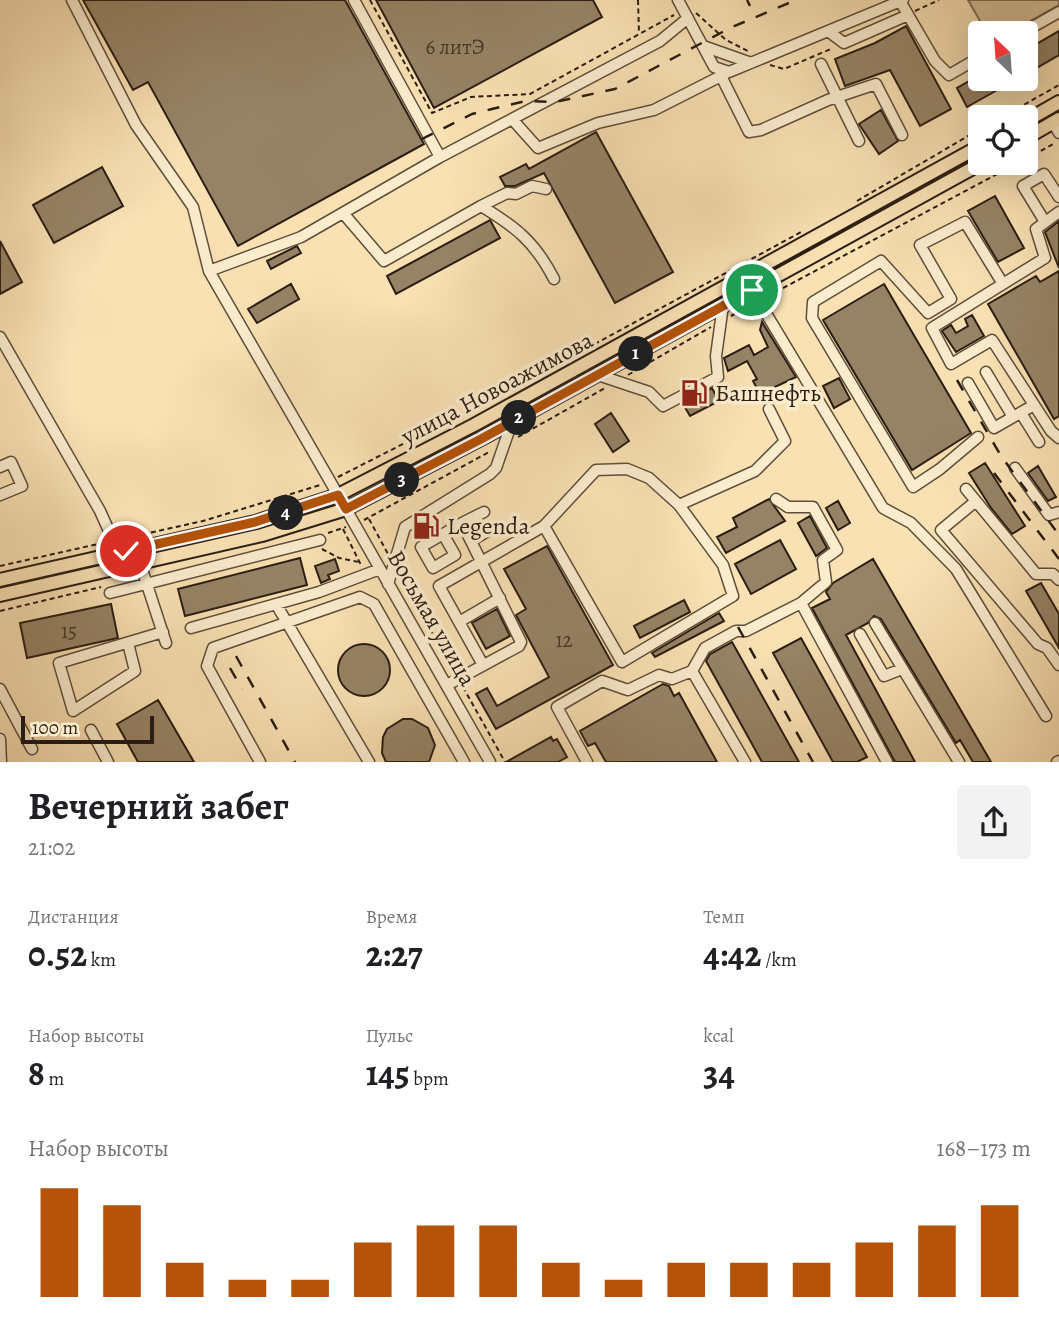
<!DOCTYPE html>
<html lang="ru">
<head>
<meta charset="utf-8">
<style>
  :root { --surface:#fff; --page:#f2f2f2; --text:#202124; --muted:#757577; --accent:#b45309 }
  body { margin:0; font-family:Alegreya,serif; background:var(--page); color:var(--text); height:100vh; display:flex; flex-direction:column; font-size:26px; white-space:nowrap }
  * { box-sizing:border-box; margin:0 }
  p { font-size:23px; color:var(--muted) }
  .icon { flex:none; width:38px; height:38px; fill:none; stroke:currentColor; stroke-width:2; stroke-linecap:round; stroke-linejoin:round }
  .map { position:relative; height:762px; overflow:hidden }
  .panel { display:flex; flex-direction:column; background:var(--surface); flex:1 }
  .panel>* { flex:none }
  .needle { width:46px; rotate:335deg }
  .fabs { position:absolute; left:968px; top:21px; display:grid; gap:14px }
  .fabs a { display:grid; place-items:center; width:70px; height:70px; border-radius:7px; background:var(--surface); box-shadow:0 7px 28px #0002; font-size:35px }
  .scale { position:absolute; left:21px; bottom:18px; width:133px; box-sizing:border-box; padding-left:7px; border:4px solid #2b1d12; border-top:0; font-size:19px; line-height:24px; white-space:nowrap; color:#2b1d12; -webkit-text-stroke:5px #fbecce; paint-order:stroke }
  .pin { position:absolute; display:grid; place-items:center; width:60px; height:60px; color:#fff; margin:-30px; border:4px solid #fff; border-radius:50%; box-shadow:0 2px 7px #0007 }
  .km { position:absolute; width:35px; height:35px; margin:-18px; border-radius:50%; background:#222; color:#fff; font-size:19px; line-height:35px; text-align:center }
  .round { display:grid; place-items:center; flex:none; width:74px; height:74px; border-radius:7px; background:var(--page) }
  .head { display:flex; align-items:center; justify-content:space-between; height:119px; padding:0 28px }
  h1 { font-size:38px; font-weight:600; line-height:52px }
  .metrics { display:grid; grid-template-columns:repeat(3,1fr); gap:10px; height:119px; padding:7px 28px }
  .metrics div { display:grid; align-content:center }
  .metrics b { font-size:35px; font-weight:600 }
  .metrics small { font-size:19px; font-weight:400 }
  .metrics p { font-size:19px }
  .chart { height:196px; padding:14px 28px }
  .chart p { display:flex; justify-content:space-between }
  .chart svg { width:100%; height:126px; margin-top:7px; stroke:var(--accent); stroke-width:6 }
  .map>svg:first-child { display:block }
  .green { fill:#d6c098; stroke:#806e55; stroke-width:2 }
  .building { fill:#968366; stroke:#2b1d12; stroke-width:2 }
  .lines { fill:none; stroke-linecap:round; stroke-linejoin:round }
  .minor-casing { stroke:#5e4e3a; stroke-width:13 }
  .major-casing { stroke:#2b1d12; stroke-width:16 }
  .path { stroke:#2b1d12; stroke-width:2; stroke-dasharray:5 3.5; stroke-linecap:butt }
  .minor { stroke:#fbecce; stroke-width:10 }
  .major { stroke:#f9e1b4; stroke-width:12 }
  .rail { stroke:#2b1d12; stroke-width:2.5; stroke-dasharray:12 12; stroke-linecap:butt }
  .route-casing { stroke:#fff; stroke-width:14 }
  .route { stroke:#b45309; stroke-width:9 }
  .labels { text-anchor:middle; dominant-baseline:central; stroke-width:7; stroke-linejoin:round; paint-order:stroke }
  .number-label { font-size:21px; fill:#463627 }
  .street-label { font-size:24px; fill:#2b1d12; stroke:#fbecce }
  .poi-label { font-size:24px; fill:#2b1d12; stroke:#fbecce; text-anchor:start }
</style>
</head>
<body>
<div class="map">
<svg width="1059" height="762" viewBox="0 0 1059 762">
  <rect width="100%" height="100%" fill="#f9e1b4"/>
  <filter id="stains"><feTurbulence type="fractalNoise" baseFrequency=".00286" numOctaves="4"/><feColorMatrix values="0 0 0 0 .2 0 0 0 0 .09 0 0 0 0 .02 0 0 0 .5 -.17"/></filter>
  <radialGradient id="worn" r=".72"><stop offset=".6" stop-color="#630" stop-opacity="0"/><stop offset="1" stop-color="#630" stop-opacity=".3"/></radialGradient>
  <path class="green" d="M968,0H1059V5L1009,33H987Z"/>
  <path class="building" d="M83,0H345L424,144L238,246L148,82L133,90Z
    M376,0H593L602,17L434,108Z
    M906,26L951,109L920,126L890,70L845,86L835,59L875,43Z
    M1059,31V55L1026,74V50Z
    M980,75V79H1017L967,107L957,88Z
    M881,110L898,141L879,154L859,124Z
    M596,132L673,272L615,303L544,173L515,186H505L500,177L526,164L529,169Z
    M102,167L123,206L54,243L33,205Z
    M995,196L1024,248L998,262L968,211Z
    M490,220L500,238L396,294L387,276Z
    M1059,221V268L1045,232Z
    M0,241L22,282L0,294Z
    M297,246L301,253L271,269L267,261Z
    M1059,271V416L1054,419L988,304L1036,276L1040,282Z
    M291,284L299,299L257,323L248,309Z
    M884,284L971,433L912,470L823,320Z
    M972,315L984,336L956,352L942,331L951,325L956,333L968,326L965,319Z
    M762,322L796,377L760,394L753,381L757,379L747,361L728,371L724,358L749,345L754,355L768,347L760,330Z
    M839,378L850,399L834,408L823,386Z
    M712,388L719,401L690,416L683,404Z
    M611,413L629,441L613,452L595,424Z
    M985,463L1025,526L1012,534L991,508L969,473Z
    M1038,466L1056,497L1048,501L1028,473Z
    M769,499L785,521L726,553L717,537L737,527L733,518Z
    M838,501L850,523L838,530L826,508Z
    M810,516L827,548L816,556L798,523Z
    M780,540L796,569L751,594L735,564Z
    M547,546L613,665L496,729L476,694L487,688L497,706L549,677L516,615L526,609L504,569Z
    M300,558L307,585L185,616L178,589Z
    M335,559L339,571L328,575L330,579L321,583L315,566Z
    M873,559L899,604L991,762H973L960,740L956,743L881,619L874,616L868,623L846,635L915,762H895L812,608L830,599L826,592L833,583Z
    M1041,583L1059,614V648L1026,591Z
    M684,600L690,612L640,638L634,626Z
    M111,604L118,638L27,658L20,623Z
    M497,609L510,636L486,649L472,623Z
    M719,613L724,621L655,657L652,653Z
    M801,638L867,757L857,762H833L773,653Z
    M732,642L799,762H762L706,661L710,654Z
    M338 670a26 26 0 1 1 52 0a26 26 0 1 1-52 0Z
    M663,684L669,686L674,696L679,693L717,762H606L595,743L588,746L580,731Z
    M158,700L194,762H138L117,724Z
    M403,719H412L428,728L435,745L429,762H386L382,753L383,737L387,729Z
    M551,737L553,741L557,739L567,757L558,762H506Z"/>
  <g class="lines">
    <defs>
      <path id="minor" d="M72,0L136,125L193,207L209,271L338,495
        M354,0L440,157
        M678,0L714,67L729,72L903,0
        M900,1L935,61L949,75L980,57
        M828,31L844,43L908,15
        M1022,33L1059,12
        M703,46L751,63
        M821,64L859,141
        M721,76L749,132L761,130L828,100L876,84L902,135
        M512,119L538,148L598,123L654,110L725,74
        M1053,123L1059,133
        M481,206L507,193L516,194L532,186L546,189
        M1059,212L1036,229L1045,258L932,328L951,364L992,340L1051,431L1059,438
        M343,213L384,261L481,206C516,227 535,242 554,279
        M1045,222L1023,186L1044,174L1059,197
        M209,271L301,237L440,157L660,41L688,18
        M752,290L883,508L911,523L956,569L1046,716
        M0,337L100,511L109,531L126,551
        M986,372L1013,417
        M598,375L649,392L663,406L718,377L716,356L723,305
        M968,383L994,428L1034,405
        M1021,413L1039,442
        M978,437L940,469L913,487L812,318L813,302L881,261L928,313L951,299L920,245L965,222L1003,284
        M0,467L11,462L22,486L0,495
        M1015,468L1049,515L1059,512
        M966,489L1036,574H1053L1059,580
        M776,499L788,507H813L837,550L823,560L826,582L801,603L887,762
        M976,501L941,530L1038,644L1047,648L1059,665
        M679,505L755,471L785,441L769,409
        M346,509L490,762
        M462,523L484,512
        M443,534L455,555L433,568L421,547L462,523L521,642L519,646L447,685
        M471,541L493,528
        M140,563L166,643
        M388,584L405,527L490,474L496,468L512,422
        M110,593L320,540
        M276,604L369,762
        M459,622L500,598
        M875,623L959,762
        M191,628L319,592L380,569
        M860,634L884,676L902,669
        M128,643L135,671L73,711L59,663L163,632
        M483,665L439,586L544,526L622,662L733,596L723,565L679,505L649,478L627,469L596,470L544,526
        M692,671L745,762
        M0,689L32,749
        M91,730L108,762
        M0,739L1,762
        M260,762L207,666L213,648L360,597L374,604L464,762
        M587,762L557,707L602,681L628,690L659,675L672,679L692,671L705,648L736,631H746L801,603
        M1057,762L1059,761"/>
      <path id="major" d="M1026,121L1059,102
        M1026,138L1059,119
        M0,580L255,522L338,495L474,425L980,146
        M0,595L262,535L346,509L481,439L982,163"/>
    </defs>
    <use href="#minor" class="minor-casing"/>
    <use href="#major" class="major-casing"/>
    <path class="path" d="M370,0L432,113L471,97L530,94L674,15
      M638,0L639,33
      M915,11L939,0
      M696,13L726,40L748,51
      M770,65L784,69L833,48
      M1002,117L1059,85
      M1026,159L1055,143
      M857,201L980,129
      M768,296L1018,163
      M731,316L751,305
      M628,375L711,327
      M518,437L605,388
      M338,477L521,384L803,231
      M369,519L388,554
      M364,520L491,451
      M343,529L361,565
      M328,533L346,527
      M126,538L203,521L320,485
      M322,549L339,558L359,562
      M0,566L107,542
      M401,577L453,670
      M0,611L101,587
      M463,687L505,762"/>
    <use href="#minor" class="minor"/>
    <use href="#major" class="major"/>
    <path class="rail" d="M747,0L750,6
      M422,139L472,114L492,109L526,101L555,102L615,89L730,28L796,0
      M957,380L1001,456L1059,535
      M994,473L1059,559
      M738,627L813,762
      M236,656L295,762
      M230,668L242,689"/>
  </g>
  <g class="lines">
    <defs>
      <path id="route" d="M126,551L255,522L338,495L346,509L481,439L752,290"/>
    </defs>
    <use href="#route" class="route-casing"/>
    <use href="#route" class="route"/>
  </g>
  <defs>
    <symbol id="fuel-bare" viewBox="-9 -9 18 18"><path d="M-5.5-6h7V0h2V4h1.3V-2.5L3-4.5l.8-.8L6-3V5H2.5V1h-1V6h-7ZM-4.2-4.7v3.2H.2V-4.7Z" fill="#8f2418" stroke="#fbecce" stroke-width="2.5" paint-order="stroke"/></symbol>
  </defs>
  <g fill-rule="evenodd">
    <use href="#fuel-bare" x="675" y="374" width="38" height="38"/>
    <use href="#fuel-bare" x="407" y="507" width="38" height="38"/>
  </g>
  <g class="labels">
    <g class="number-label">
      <text x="455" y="47">6 литЭ</text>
      <text x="69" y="631">15</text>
      <text x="564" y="640">12</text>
    </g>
    <g class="street-label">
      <text transform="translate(497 388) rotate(-28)">улица Новоажимова</text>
      <text transform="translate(432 618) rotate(60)">Восьмая улица</text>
    </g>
    <g class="poi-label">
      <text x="715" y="393">Башнефть</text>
      <text x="447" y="526">Legenda</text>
    </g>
  </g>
  <rect width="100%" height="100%" filter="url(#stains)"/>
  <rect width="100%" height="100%" fill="url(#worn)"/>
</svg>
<div class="fabs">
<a><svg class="needle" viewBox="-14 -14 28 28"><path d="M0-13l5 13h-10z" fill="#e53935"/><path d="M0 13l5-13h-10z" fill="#757577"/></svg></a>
<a><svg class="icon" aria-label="locate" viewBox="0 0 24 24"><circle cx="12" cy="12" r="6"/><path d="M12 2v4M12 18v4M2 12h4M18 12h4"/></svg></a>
</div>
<div class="scale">100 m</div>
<div class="pin" style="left:752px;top:290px;background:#1e9e55"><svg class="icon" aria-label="arrive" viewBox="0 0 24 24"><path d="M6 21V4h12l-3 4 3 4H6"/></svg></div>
<div class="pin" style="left:126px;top:551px;background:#d93025"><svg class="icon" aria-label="check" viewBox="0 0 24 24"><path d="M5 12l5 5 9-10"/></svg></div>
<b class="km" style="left:636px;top:354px">1</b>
<b class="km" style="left:519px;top:418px">2</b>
<b class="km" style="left:402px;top:480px">3</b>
<b class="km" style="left:286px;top:513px">4</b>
</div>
<section class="panel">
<div class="head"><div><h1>Вечерний забег</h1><p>21:02</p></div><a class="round"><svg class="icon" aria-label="share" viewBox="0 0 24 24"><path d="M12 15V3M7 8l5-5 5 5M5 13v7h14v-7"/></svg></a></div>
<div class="metrics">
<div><p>Дистанция</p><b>0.52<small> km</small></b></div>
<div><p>Время</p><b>2:27</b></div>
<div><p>Темп</p><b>4:42<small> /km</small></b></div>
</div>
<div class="metrics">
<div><p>Набор высоты</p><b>8<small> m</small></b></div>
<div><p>Пульс</p><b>145<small> bpm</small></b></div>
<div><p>kcal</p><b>34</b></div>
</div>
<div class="chart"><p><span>Набор высоты</span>168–173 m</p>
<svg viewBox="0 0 160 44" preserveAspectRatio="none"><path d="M5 44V6M15 44V12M25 44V32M35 44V38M45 44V38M55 44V25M65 44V19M75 44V19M85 44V32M95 44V38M105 44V32M115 44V32M125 44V32M135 44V25M145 44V19M155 44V12"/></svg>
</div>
</section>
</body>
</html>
